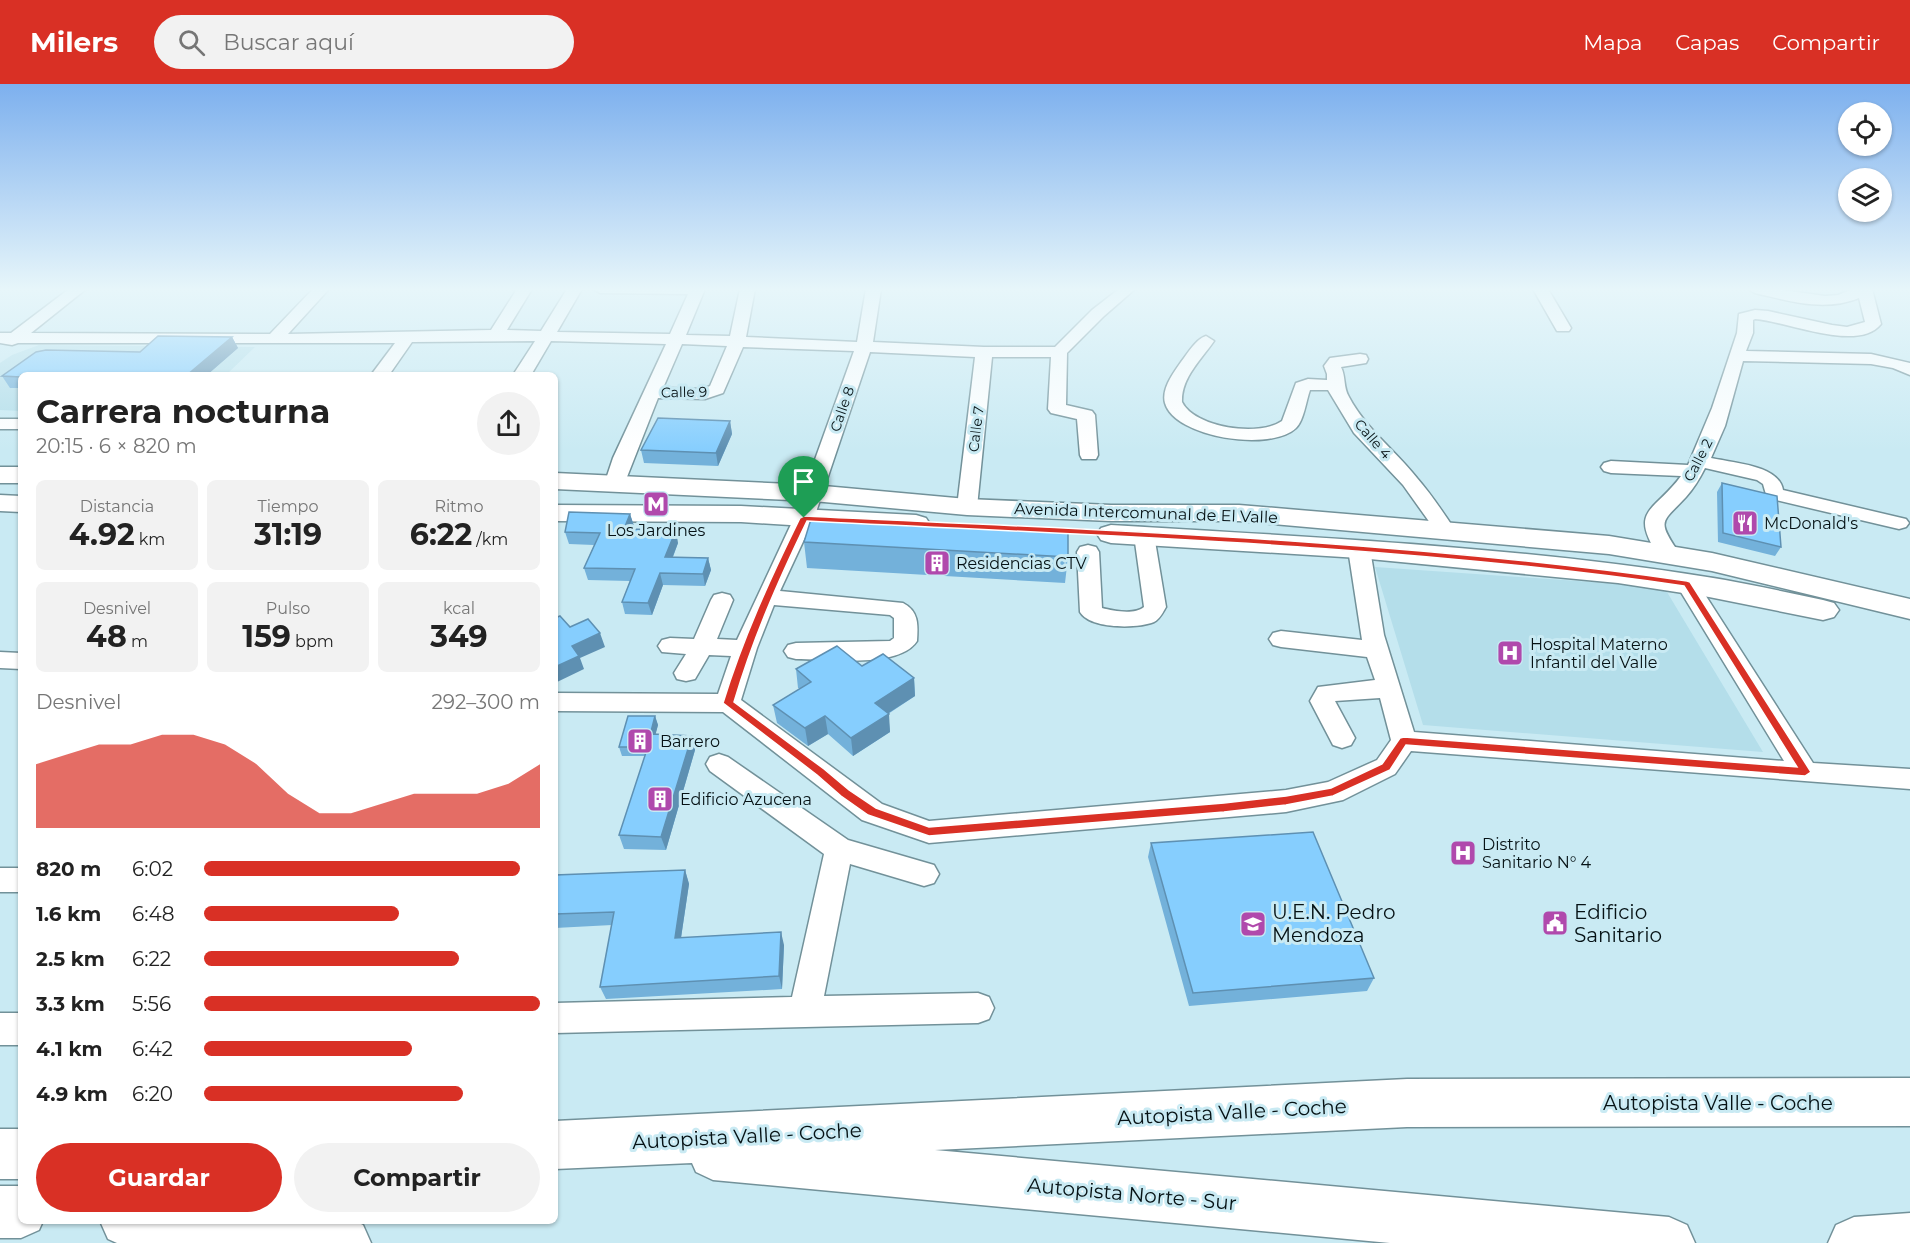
<!DOCTYPE html>
<html lang="es">
<head>
<meta charset="utf-8">
<style>
  :root { --surface:#fff; --page:#f2f2f2; --text:#222; --muted:#767676; --accent:#d93025 }
  body { margin:0; font-family:Montserrat,sans-serif; background:var(--page); color:var(--text); height:100vh; display:flex; flex-direction:column; font-size:22px; white-space:nowrap }
  * { box-sizing:border-box; margin:0 }
  p { font-size:20px; color:var(--muted) }
  .icon { flex:none; width:33px; height:33px; fill:none; stroke:currentColor; stroke-width:2; stroke-linecap:round; stroke-linejoin:round }
  .map { position:relative; flex:1; overflow:hidden }
  .details { position:absolute; left:18px; top:288px; width:540px; height:852px; display:flex; flex-direction:column; background:var(--surface); border-radius:9px; box-shadow:0 2px 4px #0004 }
  .details>* { flex:none }
  .tools { position:absolute; left:1838px; top:18px; display:grid; gap:12px }
  .tools a { display:grid; place-items:center; width:54px; height:54px; border-radius:50%; background:var(--surface); box-shadow:0 2px 4px #0004; font-size:30px }
  .pin { position:absolute; display:grid; place-items:center; width:51px; height:51px; color:#fff; margin:-62px -26px; border-radius:50% 50% 50% 0; rotate:-45deg; box-shadow:0 0 6px #0007 }
  .pin .icon { rotate:45deg }
  .round { display:grid; place-items:center; flex:none; width:63px; height:63px; border-radius:32px; background:var(--page) }
  .summary { display:flex; align-items:center; justify-content:space-between; height:102px; padding:0 18px }
  h1 { font-size:33px; font-weight:700; line-height:45px }
  .figures { display:grid; grid-template-columns:repeat(3,1fr); gap:9px; height:102px; padding:6px 18px }
  .figures div { display:grid; align-content:center; border-radius:9px; background:var(--page); text-align:center }
  .figures b { font-size:30px; font-weight:700 }
  .figures small { font-size:16px; font-weight:400 }
  .figures p { font-size:16px }
  .chart { height:168px; padding:12px 18px }
  .chart p { display:flex; justify-content:space-between }
  .chart svg { width:100%; height:108px; margin-top:6px; fill:var(--accent); opacity:.7 }
  .cta { display:flex; gap:12px; margin-top:auto; padding:12px 18px }
  .cta a { flex:1; height:69px; border-radius:36px; background:var(--accent); color:#fff; font-size:24px; font-weight:700; line-height:69px; text-align:center }
  .cta a+a { background:var(--page); color:var(--text) }
  ul { padding:0 18px; list-style:none; font-size:20px }
  li { display:grid; grid-template-columns:96px 72px 1fr; align-items:center; height:45px }
  li i { height:15px; border-radius:8px; background:var(--accent) }
  header { display:flex; align-items:center; gap:36px; box-sizing:border-box; height:84px; padding:0 30px; background:var(--accent); color:#fff }
  header strong { font-size:28px }
  nav { display:flex; gap:33px; margin-inline-start:auto; font-size:21px }
  .search { width:420px; height:54px; background:var(--page); display:flex; align-items:center; gap:15px; box-sizing:border-box; padding:0 21px; border-radius:33px; color:var(--muted); font-size:22px }
  .map>svg:first-child { display:block }
  .built { fill:#b4deea }
  .lines { fill:none; stroke-linecap:round; stroke-linejoin:round }
  .street-casing { stroke:#729199; stroke-width:3 }
  .secondary-casing { stroke:#729199; stroke-width:3 }
  .highway-casing { stroke:#729199; stroke-width:3 }
  .street { fill:#fff; fill-rule:evenodd }
  .secondary { fill:#fff; fill-rule:evenodd }
  .highway { fill:#fff; fill-rule:evenodd }
  .wall { fill:#73b1da }
  .shaded-wall { fill:#5e90b2 }
  .building { fill:#86cefe; stroke:#5e90b2; stroke-width:1.5 }
  .route { fill:#d93025; stroke:#fff; stroke-width:1.5; fill-rule:evenodd }
  .labels { text-anchor:middle; dominant-baseline:central; stroke-width:6; stroke-linejoin:round; paint-order:stroke }
  .far-street-label { font-size:14px; fill:#061215; stroke:#c9eaf3 }
  .street-label { font-size:16px; fill:#061215; stroke:#c9eaf3 }
  .poi-label { font-size:16px; fill:#061215; stroke:#c9eaf3; text-anchor:start }
  .near-poi-label { font-size:20px; fill:#061215; stroke:#c9eaf3; text-anchor:start }
  .near-street-label { font-size:20px; fill:#061215; stroke:#c9eaf3 }
</style>
</head>
<body>
<header>
<strong>Milers</strong>
<div class="search"><svg class="icon" aria-label="search" viewBox="0 0 24 24"><circle cx="10" cy="10" r="6"/><path d="M15 15l6 6"/></svg>Buscar aquí</div>
<nav><a>Mapa</a><a>Capas</a><a>Compartir</a></nav>
</header>
<div class="map">
<svg width="1910" height="1159" viewBox="0 0 1910 1159">
  <rect width="100%" height="100%" fill="#c9eaf3"/>
  <path class="built" d="M39,261L144,262L255,263L226,291H21V327L0,326V279L12,271Z
    M1375,483L1664,503L1763,668L1423,641Z"/>
  <g class="lines">
    <defs>
      <path id="street" d="M69,205H86L31,249L270,250L313,205H329L288,250L491,246L517,205H532L507,246L541,247L567,205H582L557,248L670,250L688,210L600,209L593,205H705L686,251L730,252L740,205H755L746,253L857,258L866,205H881L873,258L984,263H1055L1092,226L1119,205H1135L1104,232L1067,269L1066,321L1092,327L1095,331L1098,371L1096,375H1082L1080,371L1077,335L1051,329L1048,325L1051,273H992L977,423L974,427H960L957,423L975,273L870,268L814,434L780,507L903,519C919,527 918,541 917,557C899,585 826,575 796,575L788,573L784,567L788,561L796,559L890,557L894,554V534L890,531L774,521L757,564L741,616L882,720L929,737L1286,706L1328,698L1377,676L1391,656L1380,614L1335,617L1355,654L1351,661L1342,664L1333,661L1310,617L1318,603L1375,596L1367,573L1281,563L1273,561L1269,555L1273,549L1281,547L1362,556L1348,465L1351,460L1359,458L1367,460L1370,465L1384,551L1414,648L1784,677L1676,500L1679,495L1687,493L1695,495L1813,679L1910,685V705L1411,667L1395,690L1343,716L1286,728L929,759L862,736L723,628L555,627V609L718,610L731,572L709,571L695,595L686,597L677,595L674,589L686,570L662,568L658,562L662,556L670,554L694,555L711,516L714,511L722,509L730,511L733,516L717,555L737,556L794,434L854,267L743,263L723,309L705,315L658,314L625,398L622,402H608L605,398L613,374L666,260L551,257L531,291H513L535,257L412,258L389,291H371L395,259H18L12,261L0,259V249H11ZM682,260L727,262L710,302L703,305L663,304Z
        M1533,205H1548L1571,244L1569,247H1557Z
        M1748,205H1776L1825,212L1838,211L1853,205H1872L1881,240C1858,269 1786,237 1755,235L1753,236V249L1746,267L1871,270L1910,279V291L1893,284L1871,280L1743,277L1725,342L1711,374C1733,379 1779,381 1783,406L1906,435L1909,439L1906,443L1899,445L1767,414L1763,400L1757,396L1705,384C1700,394 1694,404 1686,413C1662,439 1656,435 1679,469L1676,474L1668,476L1660,474C1627,425 1655,428 1681,392L1611,389L1604,387L1601,383L1604,379L1611,377L1688,381L1712,324L1737,249L1739,230L1755,226L1768,227L1832,241L1847,243L1865,238L1859,214C1824,228 1790,217 1755,209Z
        M1206,252L1214,257C1201,276 1181,294 1182,318C1195,344 1259,353 1282,337L1296,299L1308,295L1327,296V290L1324,282L1330,274L1360,270L1366,271L1368,275L1366,279L1341,283C1346,293 1343,303 1349,313C1366,345 1395,366 1417,394C1431,410 1443,428 1455,446L1452,450L1445,452L1438,450L1403,401L1354,349L1328,306H1310C1306,317 1304,336 1296,344C1271,368 1175,354 1165,319C1161,305 1174,288 1181,278C1188,269 1196,255 1206,252Z
        M0,335H21V345H0Z
        M1144,445L1151,447L1154,451L1166,523C1163,528 1160,535 1154,538C1137,545 1090,545 1080,528L1077,468L1080,463L1088,461L1096,463L1099,468L1102,524C1114,527 1134,531 1144,523L1134,451L1137,447Z
        M0,568L21,569V585L0,584Z
        M719,670L728,673L848,756L934,781L939,790L934,799L924,802L850,780L824,912L978,909L989,913L994,924L989,935L978,939L555,949V919L792,913L824,770L710,687L706,680L710,673Z
        M0,784H21V808H0Z
        M0,929H21V961H0Z"/>
      <path id="secondary" d="M0,383H21V399H0Z
        M555,389L813,401L967,415L1111,421H1239L1609,452L1712,469L1910,515V535L1712,487L1609,470L1239,437H1111L967,431L813,417L555,405Z
        M0,411L21,412V428L0,427Z
        M555,421L741,422L916,431L926,434L930,440L926,446L916,449L741,438L555,437Z
        M1111,441C1309,453 1511,462 1707,493C1746,499 1785,508 1823,516L1834,519L1839,526L1834,533L1823,536L1709,513L1618,499L1359,474L1111,459L1101,456L1097,450L1101,444Z"/>
      <path id="highway" d="M1910,994V1042L1407,1043L935,1066L1669,1133L1687,1141L1695,1159H1390L713,1096L696,1088L692,1079L555,1085V1037L1407,995Z
        M0,1045H21V1095H0Z
        M0,1102H21V1137H43L39,1146L21,1154H0Z
        M1910,1129V1159H1828L1836,1141L1854,1133Z
        M100,1137H355L363,1141L371,1159H117L108,1155Z"/>
    </defs>
    <use href="#street" class="street-casing"/>
    <use href="#secondary" class="secondary-casing"/>
    <use href="#highway" class="highway-casing"/>
    <use href="#street" class="street"/>
    <use href="#secondary" class="secondary"/>
    <use href="#highway" class="highway"/>
  </g>
  <path class="wall" d="M232,253L238,264L207,291H21V304H10L2,292Z
    M730,337L732,350L718,382L644,379L641,366Z
    M1722,399L1781,463L1775,472L1718,458L1717,408Z
    M630,430L634,442L632,445L678,459L673,473L708,474L711,486L705,502L663,501L652,531L625,530L622,518L630,497L588,496L584,484L594,461L569,460L565,448Z
    M804,458L1068,473L1065,499L807,484Z
    M862,582L914,594L915,612L888,630L890,648L853,672L828,650L808,662L777,639L773,621L800,605L798,604L796,585Z
    M655,632L658,641L655,651L692,652L695,666L666,766L624,765L619,751L645,672H622L619,663Z
    M1151,759L1374,894L1367,907L1189,922L1148,773Z
    M685,786L689,800L681,854L784,861L782,905L606,915L600,903L612,841L555,844V791Z"/>
  <path class="shaded-wall" d="M232,253L238,264L207,291H187Z
    M730,337L732,350L718,382L716,369Z
    M630,430L634,442L627,457L624,445Z
    M676,446L678,459L668,485L665,473Z
    M708,474L711,486L705,502L703,490Z
    M660,489L663,501L652,531L648,519Z
    M600,549L605,563L580,574L584,585L555,599V583L572,562Z
    M914,594L915,612L876,637L875,619Z
    M889,630L890,648L853,672L851,654Z
    M655,632L658,641L650,672L647,663Z
    M825,632L828,650L808,662L805,644Z
    M692,652L695,666L666,766L661,753Z
    M685,786L689,800L679,867L675,854Z
    M781,848L784,861L782,905L779,892Z"/>
  <path class="building" d="M158,252L232,253L187,291H21V293L2,292L36,268L46,266L140,268Z
    M658,334L730,337L716,369L641,366Z
    M1722,399L1777,412L1781,463L1723,449Z
    M569,428L630,430L624,445L676,446L665,473L708,474L703,490L660,489L648,519L622,518L635,485L584,484L600,449L565,448Z
    M811,435L1068,449V473L804,458Z
    M560,532L570,543L588,535L600,549L572,562L579,572L555,583V534Z
    M837,562L862,582L883,570L914,594L875,619L889,630L851,654L825,632L805,644L773,621L811,598L796,585Z
    M628,632H655L647,663H619Z
    M652,650L692,652L661,753L619,751Z
    M1313,748L1374,894L1193,909L1151,759Z
    M685,786L675,854L781,848L779,892L600,903L614,828L555,830V791Z"/>
  <linearGradient id="sky" x2="0" y2="1"><stop stop-color="#7db0ee"/><stop offset="0.56" stop-color="#e7f6fa"/><stop offset="1" stop-color="#e7f6fa" stop-opacity="0"/></linearGradient>
  <rect width="1910" height="367" fill="url(#sky)"/>
  <path class="route" d="M804,432C1098,446 1395,455 1687,497L1690,498L1811,688L1805,692L1406,661L1390,686L1333,712L1286,721L1224,728L929,752L868,731L841,712L817,691L723,619C743,554 770,495 800,434ZM807,437C1099,452 1394,460 1684,502L1797,683L1404,653L1400,654L1382,680L1331,704L1286,712L1224,719L929,743L876,724L849,706L824,685L734,618C753,554 778,497 807,437Z"/>
  <defs>
    <symbol id="metro-square" viewBox="-11 -11 22 22"><rect x="-9" y="-9" width="18" height="18" rx="4" fill="#b049ac" stroke="#c9eaf3"/><path d="M-5.5 5V-5H-3L0 0L3-5H5.5V5H3V-.5L0 4L-3-.5V5Z" fill="#fff"/></symbol>
    <symbol id="restaurant-square" viewBox="-11 -11 22 22"><rect x="-9" y="-9" width="18" height="18" rx="4" fill="#b049ac" stroke="#c9eaf3"/><path d="M-5-6h1v4h1v-4h1v4h1v-4h1v5L-1.5 .5V6h-2V.5L-5-1ZM5-6V6H3V1.5H1.5Q1.5-4 5-6Z" fill="#fff"/></symbol>
    <symbol id="building-square" viewBox="-11 -11 22 22"><rect x="-9" y="-9" width="18" height="18" rx="4" fill="#b049ac" stroke="#c9eaf3"/><path d="M-4-6H4V6H1V3H-1V6H-4ZM-2.5-4.3h1.7v1.8h-1.7ZM.8-4.3h1.7v1.8H.8ZM-2.5-1h1.7V.8h-1.7ZM.8-1h1.7V.8H.8Z" fill="#fff"/></symbol>
    <symbol id="hospital-square" viewBox="-11 -11 22 22"><rect x="-9" y="-9" width="18" height="18" rx="4" fill="#b049ac" stroke="#c9eaf3"/><path d="M-5-5h3v3.5h4V-5h3V5h-3V1.5h-4V5h-3Z" fill="#fff"/></symbol>
    <symbol id="civic-square" viewBox="-11 -11 22 22"><rect x="-9" y="-9" width="18" height="18" rx="4" fill="#b049ac" stroke="#c9eaf3"/><path d="M-.6-6.5H3V-4.5H.6V-3L4-1V1h2V6H-6V1h2V-1L-.6-3ZM-1.2 2.5V6h2.4V2.5Z" fill="#fff"/></symbol>
    <symbol id="school-square" viewBox="-11 -11 22 22"><rect x="-9" y="-9" width="18" height="18" rx="4" fill="#b049ac" stroke="#c9eaf3"/><path d="M0-5L7-2L0 1L-7-2ZM-4 1L0 2.5L4 1V4Q0 6-4 4Z" fill="#fff"/></symbol>
  </defs>
  <g fill-rule="evenodd">
    <use href="#metro-square" x="641" y="405" width="30" height="30"/>
    <use href="#restaurant-square" x="1730" y="424" width="30" height="30"/>
    <use href="#building-square" x="922" y="464" width="30" height="30"/>
    <use href="#hospital-square" x="1495" y="554" width="30" height="30"/>
    <use href="#building-square" x="625" y="642" width="30" height="30"/>
    <use href="#building-square" x="645" y="700" width="30" height="30"/>
    <use href="#hospital-square" x="1448" y="754" width="30" height="30"/>
    <use href="#civic-square" x="1540" y="824" width="30" height="30"/>
    <use href="#school-square" x="1238" y="825" width="30" height="30"/>
  </g>
  <g class="labels">
    <g class="far-street-label">
      <text transform="translate(684 308) rotate(-1)">Calle 9</text>
      <text transform="translate(842 325) rotate(-71)">Calle 8</text>
      <text transform="translate(976 345) rotate(-83)">Calle 7</text>
      <text transform="translate(1373 355) rotate(49)">Calle 4</text>
      <text transform="translate(1698 376) rotate(-63)">Calle 2</text>
    </g>
    <g class="street-label">
      <text transform="translate(1146 429) rotate(2)">Avenida Intercomunal de El Valle</text>
    </g>
    <g class="poi-label">
      <text x="1764" y="439">McDonald's</text>
      <text x="656" y="446" text-anchor="middle">Los Jardines</text>
      <text x="956" y="479">Residencias CTV</text>
      <text x="1530" y="560">Hospital Materno<tspan x="1530" dy="18">Infantil del Valle</tspan></text>
      <text x="660" y="657">Barrero</text>
      <text x="680" y="715">Edificio Azucena</text>
      <text x="1482" y="760">Distrito<tspan x="1482" dy="18">Sanitario N° 4</tspan></text>
    </g>
    <g class="near-poi-label">
      <text x="1272" y="828">U.E.N. Pedro<tspan x="1272" dy="23">Mendoza</tspan></text>
      <text x="1574" y="828">Edificio<tspan x="1574" dy="23">Sanitario</tspan></text>
    </g>
    <g class="near-street-label">
      <text x="1718" y="1019">Autopista Valle - Coche</text>
      <text transform="translate(1232 1028) rotate(-3)">Autopista Valle - Coche</text>
      <text transform="translate(747 1052) rotate(-3)">Autopista Valle - Coche</text>
      <text transform="translate(1132 1110) rotate(5)">Autopista Norte - Sur</text>
    </g>
  </g>
</svg>
<div class="tools">
<a><svg class="icon" aria-label="locate" viewBox="0 0 24 24"><circle cx="12" cy="12" r="6"/><path d="M12 2v4M12 18v4M2 12h4M18 12h4"/></svg></a>
<a><svg class="icon" aria-label="layers" viewBox="0 0 24 24"><path d="M12 4l9 5-9 5-9-5zM3 14l9 5 9-5"/></svg></a>
</div>
<div class="pin" style="left:804px;top:434px;background:#1e9e55"><svg class="icon" aria-label="arrive" viewBox="0 0 24 24"><path d="M6 21V4h12l-3 4 3 4H6"/></svg></div>
<section class="details">
<div class="summary"><div><h1>Carrera nocturna</h1><p>20:15 · 6 × 820 m</p></div><a class="round"><svg class="icon" aria-label="share" viewBox="0 0 24 24"><path d="M12 15V3M7 8l5-5 5 5M5 13v7h14v-7"/></svg></a></div>
<div class="figures">
<div><p>Distancia</p><b>4.92<small> km</small></b></div>
<div><p>Tiempo</p><b>31:19</b></div>
<div><p>Ritmo</p><b>6:22<small> /km</small></b></div>
</div>
<div class="figures">
<div><p>Desnivel</p><b>48<small> m</small></b></div>
<div><p>Pulso</p><b>159<small> bpm</small></b></div>
<div><p>kcal</p><b>349</b></div>
</div>
<div class="chart"><p><span>Desnivel</span>292–300 m</p>
<svg viewBox="0 0 160 44" preserveAspectRatio="none"><path d="M0 44V18L10 14L20 10L30 10L40 6L50 6L60 10L70 18L80 30L90 38L100 38L110 34L120 30L130 30L140 30L150 26L160 18V44z"/></svg>
</div>
<ul>
<li><b>820 m</b>6:02<i style="width:94%"></i></li>
<li><b>1.6 km</b>6:48<i style="width:58%"></i></li>
<li><b>2.5 km</b>6:22<i style="width:76%"></i></li>
<li><b>3.3 km</b>5:56<i style="width:100%"></i></li>
<li><b>4.1 km</b>6:42<i style="width:62%"></i></li>
<li><b>4.9 km</b>6:20<i style="width:77%"></i></li>
</ul>
<div class="cta"><a>Guardar</a><a>Compartir</a></div>
</section>
</div>
</body>
</html>
